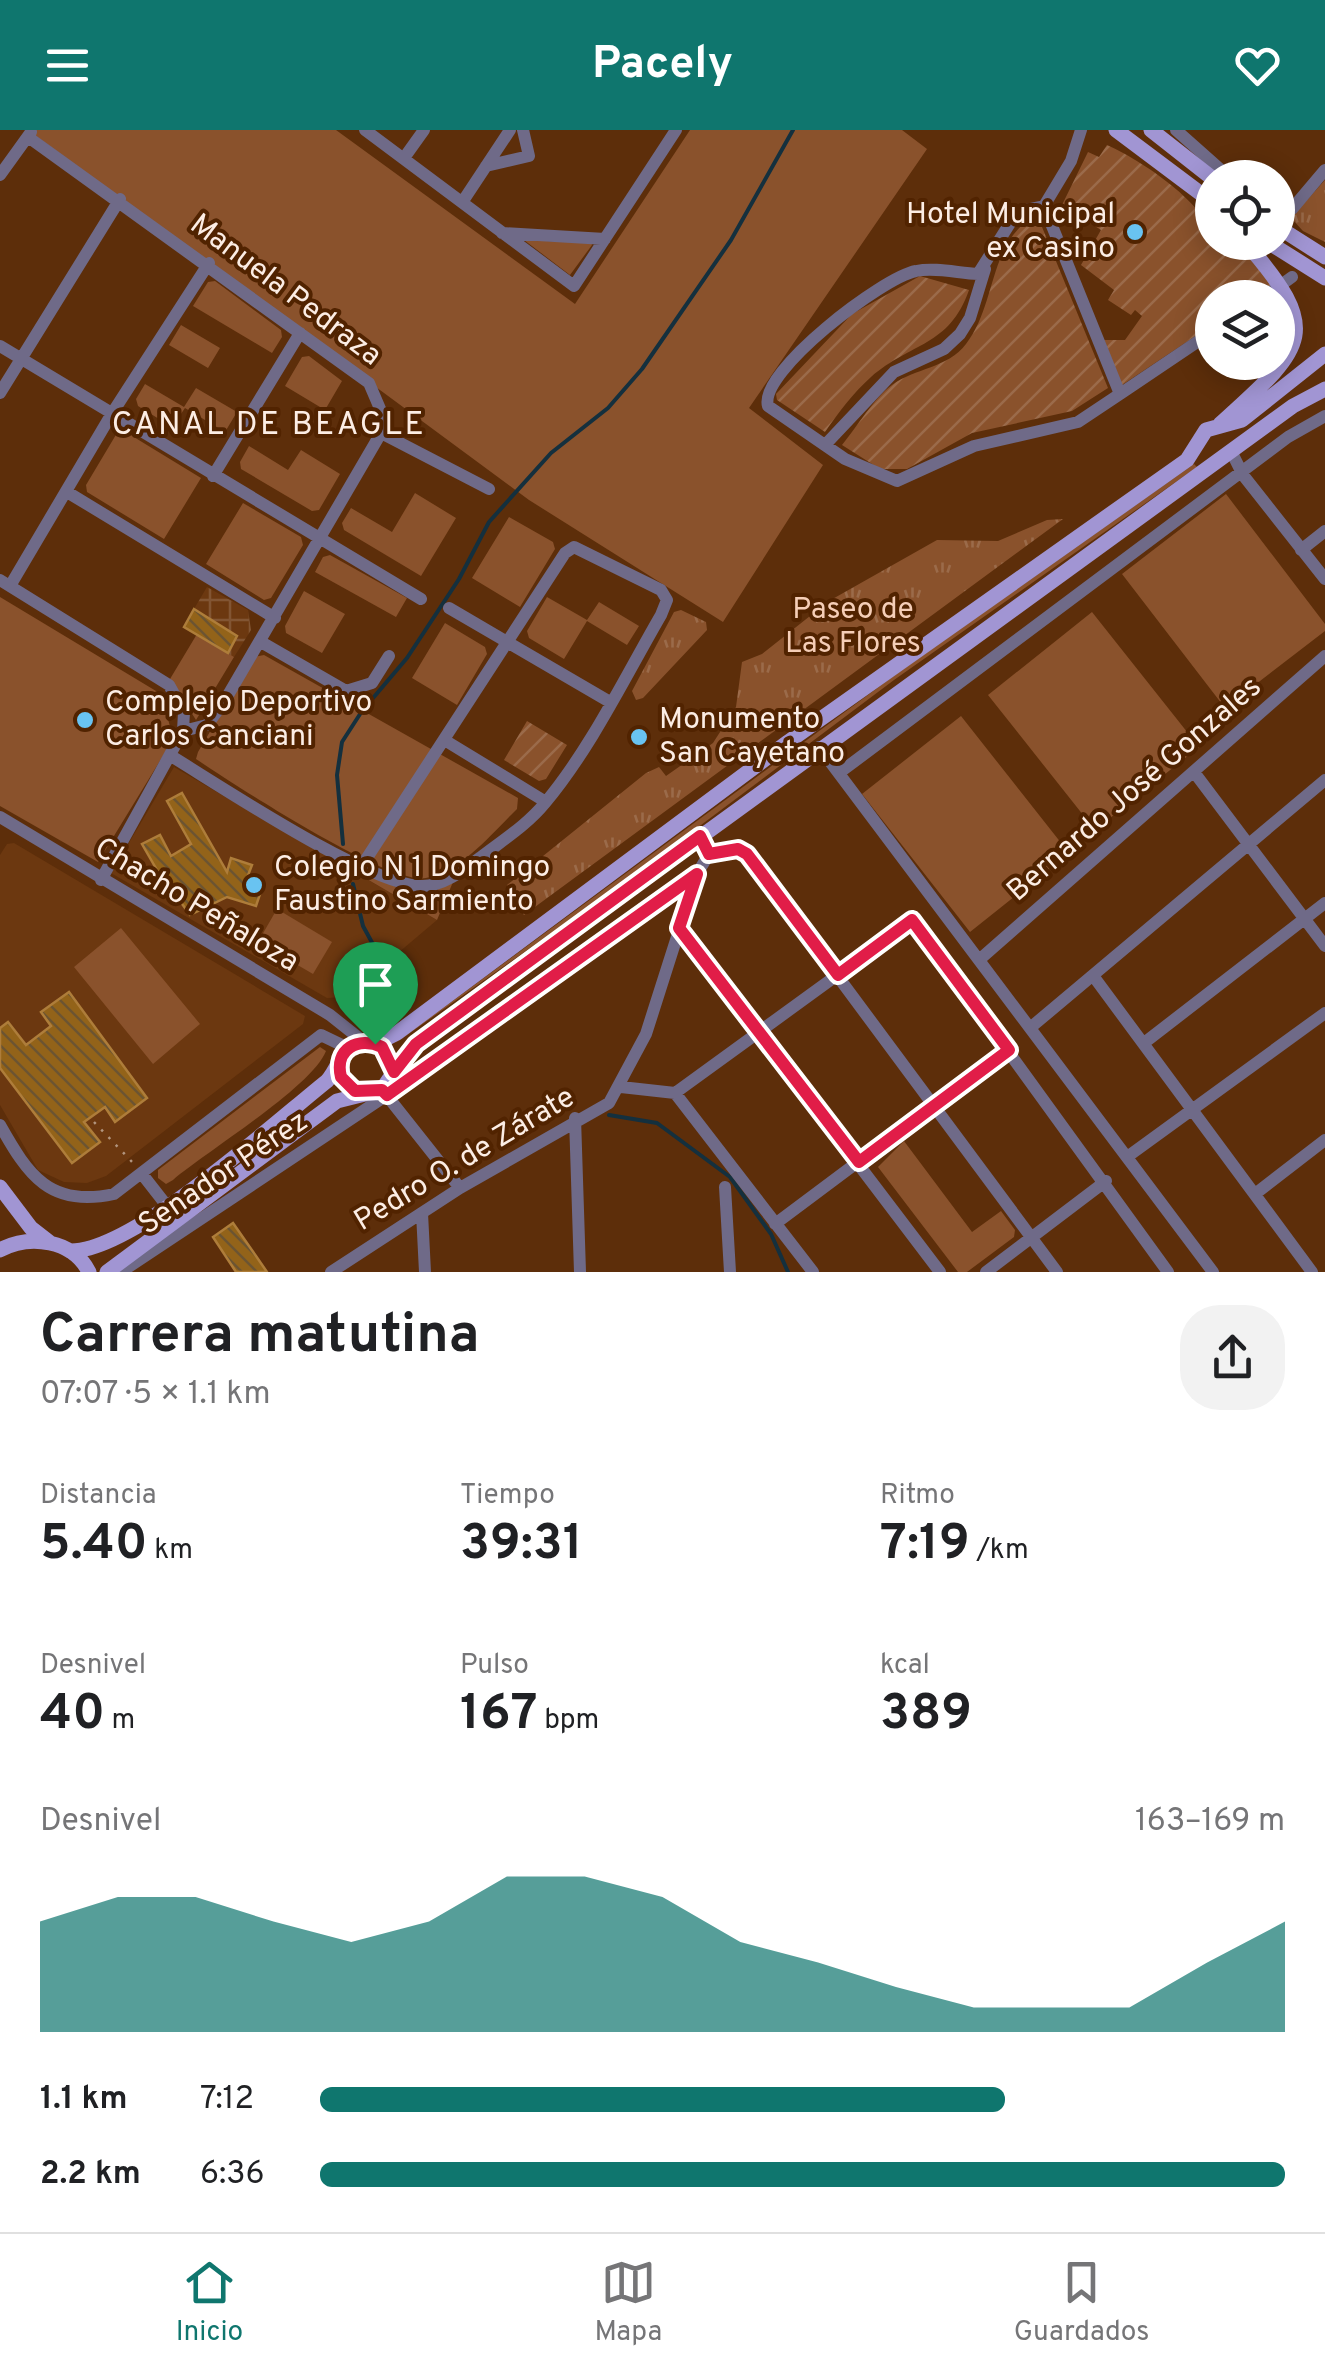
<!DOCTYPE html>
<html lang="es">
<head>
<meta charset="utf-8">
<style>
  :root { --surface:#fff; --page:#f2f2f2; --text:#202124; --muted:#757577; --line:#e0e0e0; --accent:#0f766e }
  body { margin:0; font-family:Overpass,sans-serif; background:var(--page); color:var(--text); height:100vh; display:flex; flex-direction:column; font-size:38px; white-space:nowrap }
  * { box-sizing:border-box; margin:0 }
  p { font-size:32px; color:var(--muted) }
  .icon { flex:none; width:55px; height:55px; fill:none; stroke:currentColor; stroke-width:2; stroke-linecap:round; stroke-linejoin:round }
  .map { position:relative; height:1142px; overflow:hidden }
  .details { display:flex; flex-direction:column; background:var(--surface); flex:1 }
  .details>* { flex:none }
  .tools { position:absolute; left:1195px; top:30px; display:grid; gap:20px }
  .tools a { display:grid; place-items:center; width:100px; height:100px; border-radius:50%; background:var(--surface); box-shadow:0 5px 25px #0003; font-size:50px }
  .pin { position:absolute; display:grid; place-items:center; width:85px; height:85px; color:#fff; margin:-102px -42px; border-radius:50% 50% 50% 0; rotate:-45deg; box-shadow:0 0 10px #0007 }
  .pin .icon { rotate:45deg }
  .round { display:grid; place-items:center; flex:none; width:105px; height:105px; border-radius:40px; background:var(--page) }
  .summary { display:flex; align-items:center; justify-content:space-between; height:170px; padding:0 40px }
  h1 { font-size:55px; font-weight:700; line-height:75px }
  .metrics { display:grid; grid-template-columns:repeat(3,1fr); gap:15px; height:170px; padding:10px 40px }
  .metrics div { display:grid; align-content:center }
  .metrics b { font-size:50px; font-weight:700 }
  .metrics small { font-size:28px; font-weight:400 }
  .metrics p { font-size:28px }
  .chart { height:280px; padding:20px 40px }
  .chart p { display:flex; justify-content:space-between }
  .chart svg { width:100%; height:180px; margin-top:10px; fill:var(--accent); opacity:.7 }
  ul { padding:0 40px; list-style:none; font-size:32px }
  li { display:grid; grid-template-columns:160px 120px 1fr; align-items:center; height:75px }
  li i { height:25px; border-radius:12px; background:var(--accent) }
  header { display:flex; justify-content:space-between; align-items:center; height:130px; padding:0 40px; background:var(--accent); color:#fff; font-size:45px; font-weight:700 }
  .menu { display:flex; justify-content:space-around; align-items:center; height:140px; border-top:2px solid var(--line); background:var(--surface); font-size:28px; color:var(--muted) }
  .menu a { display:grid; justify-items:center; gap:5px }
  .menu .selected { color:var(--accent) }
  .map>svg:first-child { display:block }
  .built { fill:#6c3810 }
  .industrial { fill:url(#industrial-grid) }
  .grass { fill:#8a522c }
  .park { fill:url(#park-tufts) }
  .garden { fill:url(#garden-furrows) }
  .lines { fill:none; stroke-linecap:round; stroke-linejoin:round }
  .stream { stroke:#14303e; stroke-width:4 }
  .building { fill:url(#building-back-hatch); stroke:#ae7d3a; stroke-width:2.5 }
  .path { stroke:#b2957f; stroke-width:2.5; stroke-dasharray:2.5 8; stroke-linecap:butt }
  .minor { stroke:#6f6a88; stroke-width:12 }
  .major { stroke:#a195d3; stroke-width:15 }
  .route-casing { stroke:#fff; stroke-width:20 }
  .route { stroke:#e11d48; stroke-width:12 }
  .poi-dot { fill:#69c3f1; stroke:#512300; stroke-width:4 }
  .labels { text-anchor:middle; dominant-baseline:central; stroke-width:8; stroke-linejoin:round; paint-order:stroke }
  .poi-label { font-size:30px; fill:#fcede4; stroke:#512300; text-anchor:start }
  .street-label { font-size:30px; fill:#fcede4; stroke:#512300 }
  .park-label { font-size:30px; fill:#f5ceb7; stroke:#512300 }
  .neighbourhood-label { font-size:32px; letter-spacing:2.5px; fill:#fcede4; stroke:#512300 }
</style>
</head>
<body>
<header><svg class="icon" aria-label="menu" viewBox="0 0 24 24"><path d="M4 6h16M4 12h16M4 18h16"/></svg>Pacely<svg class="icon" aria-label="heart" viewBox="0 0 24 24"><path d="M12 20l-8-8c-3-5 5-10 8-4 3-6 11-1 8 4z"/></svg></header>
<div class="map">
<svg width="1325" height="1142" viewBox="0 0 1325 1142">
  <defs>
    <pattern id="industrial-grid" width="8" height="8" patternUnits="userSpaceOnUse" patternTransform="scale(2.5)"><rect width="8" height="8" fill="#6c3810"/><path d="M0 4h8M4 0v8" fill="none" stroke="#825533"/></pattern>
    <pattern id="park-tufts" width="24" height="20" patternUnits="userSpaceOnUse" patternTransform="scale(2.5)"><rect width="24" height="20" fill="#8a522c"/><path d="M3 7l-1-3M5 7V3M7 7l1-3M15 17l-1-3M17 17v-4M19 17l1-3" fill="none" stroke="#9b6b4a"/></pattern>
    <pattern id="garden-furrows" width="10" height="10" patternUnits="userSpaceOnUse" patternTransform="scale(2.5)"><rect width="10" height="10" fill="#8a522c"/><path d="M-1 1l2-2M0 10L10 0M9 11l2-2" fill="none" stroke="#9b6b4a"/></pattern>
    <pattern id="building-back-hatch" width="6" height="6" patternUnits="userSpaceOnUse" patternTransform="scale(2.5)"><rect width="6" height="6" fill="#936319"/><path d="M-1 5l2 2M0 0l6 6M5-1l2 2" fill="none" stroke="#6c5431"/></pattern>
  </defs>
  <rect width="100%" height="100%" fill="#5d2e0a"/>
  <path class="built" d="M174,637L437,790L346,867L327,868L111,743Z
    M14,713L305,886L303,894L106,1046L87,1053L64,1052L38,1040L0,975V725L7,714Z"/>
  <path class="industrial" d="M207,457L248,480L251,500L234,527L227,523L237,506L194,479Z"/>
  <path class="grass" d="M28,0H336L575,174L690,0H902L927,19L749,278L823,335L723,492L529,370Z
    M524,110L591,113L592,115L570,145Z
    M215,151L281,200L282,207L272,223L193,176L208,152Z
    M181,195L220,218L208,238L169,215Z
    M309,226L342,251L325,280L285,256L302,227Z
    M145,254L184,277L196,258L237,282L225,302L185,278L172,297L138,276L136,269Z
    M124,301L201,348L164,409L87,362L86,355L117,303Z
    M249,316L288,340L301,320L340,344L319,380L312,381L241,339L240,332Z
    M1194,334L1197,337L894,550L665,722L393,915L891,548Z
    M415,363L456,388L421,446L344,400L342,393L351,378L392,402Z
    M1226,364L1325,494V501L1225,578L1122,444Z
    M243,373L301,407L303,415L271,468L264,470L206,434Z
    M509,387L553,412L555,419L520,477L472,448Z
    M330,425L407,468L396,487L315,442L323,427Z
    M304,461L345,484L322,523L286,503L285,496Z
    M0,467L161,564L171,600L166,621L98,732L0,676Z
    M547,467L587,490L599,472L639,496L627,515L587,491L564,529L529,508L527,501Z
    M1092,482L1199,617L1095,700L988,565Z
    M445,493L485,517L487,524L457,575L412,548Z
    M197,504L234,527L196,590L170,549Z
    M264,525L518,668L517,679C491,704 462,741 426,748C389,756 233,654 196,629L198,622L254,527Z
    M961,586L1069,723L970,802L862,664Z
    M365,743L405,761L430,763L453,752L437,790L360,745Z
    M277,779L332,812L313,844L258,812Z
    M121,798L200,894L153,934L74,837Z
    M320,917L326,921C312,957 207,1021 173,1050L166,1054L158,1048V1040Z
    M904,1011L972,1102L1001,1081L1015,1100L1014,1107L967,1142H958L878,1037Z"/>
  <path class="park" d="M1325,50V112L1303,101L1291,88Z
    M1063,389L524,785L507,755L646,643L659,637L666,646L713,613L736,577L742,532L762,524L829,471L937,410L998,411L1047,390Z
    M681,480L706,492L707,500L643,568L636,570L632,561L674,482Z"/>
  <path class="garden" d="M1107,15C1139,29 1212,76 1212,112L1227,113L1272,142L1273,154L1253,167L1212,168V195L1122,255L1104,210H1125L1142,186L1135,180L1131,185L1108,170L1114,160L1081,135L1101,100L1062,75L1088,22L1099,27Z
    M1027,91L1042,97L1108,258L1072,281L972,303L907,339H880L842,315C857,297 873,269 892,255C915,238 948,238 966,214C995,177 989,120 1027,91Z
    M920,146L969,160C949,217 911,212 871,247C853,263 839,282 825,302L777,270L776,264L852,184Z
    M527,591L567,615L546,649L539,651L504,630Z"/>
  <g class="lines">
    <path class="stream" d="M343,714L337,645L342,612L362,581L407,528L459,449L489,392L551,323L608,278L642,239L731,110L793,0
      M353,754L363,796L381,829
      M609,985L657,993L730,1047L771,1104L788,1142"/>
  </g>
  <path class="building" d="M194,479L237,506L228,523L184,497Z
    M182,663L227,742L231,728L252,735L245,753L262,758L256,776L227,767L190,785L180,771L176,773L142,714L160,705L171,726L191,714L167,671Z
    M69,862L147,968L115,992L105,977L84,992L100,1012L72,1033L0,938V898L8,892L26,915L51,896L41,882Z
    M233,1093L256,1126L267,1142H236L213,1107Z"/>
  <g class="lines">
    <path class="path" d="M94,992L135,1035"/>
    <path class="minor" d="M365,0L574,156L676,0
      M1176,0L1230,48
      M28,7L369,253L384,288L381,303L224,572L207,595L183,601
      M404,28L424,0
      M486,36L529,26L523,0
      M0,45L31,2
      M463,71L510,0
      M1044,76L1120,264L1078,292L974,316L897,351L845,329L768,276C758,242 883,147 916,141C935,137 958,143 978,144L1017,82L1044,76L1071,31L1081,0
      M1278,78L1292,79L1325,40
      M502,103L605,109
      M1263,168L1292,147
      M0,216L421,469
      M0,263L120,69
      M1120,264L1212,202
      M381,303L489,359
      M825,315L894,242L944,219L960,204L970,188L985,139
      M1231,321L1243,345L1325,449
      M213,346L300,203
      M67,362L275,488
      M1301,420L1325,401
      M0,450L169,555L184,582L183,601L101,750
      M10,456L111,285L209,133
      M449,478L610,572
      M261,512L346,561L372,553L389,526
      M446,611L546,672
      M819,617L1213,1142
      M171,626C222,657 366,753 420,756C442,757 464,740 481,727C503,710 527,695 545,673C591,618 625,547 661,485L667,470L661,460L574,417L565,423L363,734
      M1194,642L1325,816
      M839,643L1288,307L1325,286
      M0,687L330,885L364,912
      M709,724L737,719L747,724L1057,1142
      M679,798L940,1142
      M979,830L1325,526
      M1094,847L1312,1142
      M1030,898L1325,650
      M1144,913L1325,773
      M621,957L675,963L913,790L1168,1142
      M384,962L460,1058
      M675,963L813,1142
      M575,988L580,1142
      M0,995C28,1045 50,1078 114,1064L321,905L348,918
      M1127,1027L1325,883
      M142,1044L167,1076
      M725,1057L730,1142
      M1255,1064L1325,1010
      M422,1083L425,1142
      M775,1094L1009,919
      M121,1142L387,965L697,744
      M331,1142L460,1058L609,973L646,904L697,744L709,724L700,707
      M986,1142L1106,1051"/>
    <path class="major" d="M1116,0L1212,72
      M1151,0L1212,48
      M1278,97L1325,127
      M1268,112L1325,148
      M1220,294C1305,217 1325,203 1245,112
      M375,914L397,903L788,612L1187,330L1206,300L1242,290L1325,224
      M394,942L416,914L1293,276L1325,259
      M0,1057L31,1098L49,1112
      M0,1120C30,1104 73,1110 89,1142
      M70,1121C133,1122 273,994 327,951C338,939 340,922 355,913L382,917L394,942L381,961C361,968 344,958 339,938
      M107,1142L337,971L365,964"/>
  </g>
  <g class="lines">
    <defs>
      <path id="route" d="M700,706L709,724L738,719L747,724L838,845L912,790L1009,920L859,1032L679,798L697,744L387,965L382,960L355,961L341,947C334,919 358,906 382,917L394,942L416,914Z"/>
    </defs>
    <use href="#route" class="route-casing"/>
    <use href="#route" class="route"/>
  </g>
  <g class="poi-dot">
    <circle cx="1135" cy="102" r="10"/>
    <circle cx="85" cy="590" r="10"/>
    <circle cx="639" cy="607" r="10"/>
    <circle cx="254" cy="755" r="10"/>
  </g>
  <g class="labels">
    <g class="poi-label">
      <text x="1115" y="85" text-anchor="end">Hotel Municipal<tspan x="1115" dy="34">ex Casino</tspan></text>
      <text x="105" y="573">Complejo Deportivo<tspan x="105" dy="34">Carlos Canciani</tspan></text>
      <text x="659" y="590">Monumento<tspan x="659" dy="34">San Cayetano</tspan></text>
      <text x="274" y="738">Colegio N 1 Domingo<tspan x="274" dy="34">Faustino Sarmiento</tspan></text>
    </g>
    <g class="street-label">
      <text transform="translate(285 161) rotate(37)">Manuela Pedraza</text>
      <text transform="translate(1135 660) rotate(-41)">Bernardo José Gonzales</text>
      <text transform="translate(196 776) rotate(31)">Chacho Peñaloza</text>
      <text transform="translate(465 1030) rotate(-31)">Pedro O. de Zárate</text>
      <text transform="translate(224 1044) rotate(-34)">Senador Pérez</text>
    </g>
    <g class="park-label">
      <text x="853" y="480">Paseo de<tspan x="853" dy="34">Las Flores</tspan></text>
    </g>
    <g class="neighbourhood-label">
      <text x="269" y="296">CANAL DE BEAGLE</text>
    </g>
  </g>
</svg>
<div class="tools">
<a><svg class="icon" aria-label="locate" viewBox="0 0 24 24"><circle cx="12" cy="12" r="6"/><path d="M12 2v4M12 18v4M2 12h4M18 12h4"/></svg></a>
<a><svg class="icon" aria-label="layers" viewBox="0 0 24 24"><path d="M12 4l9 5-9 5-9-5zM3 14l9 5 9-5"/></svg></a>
</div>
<div class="pin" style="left:375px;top:914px;background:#1e9e55"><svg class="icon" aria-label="arrive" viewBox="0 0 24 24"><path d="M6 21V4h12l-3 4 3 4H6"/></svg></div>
</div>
<section class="details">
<div class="summary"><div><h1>Carrera matutina</h1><p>07:07 · 5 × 1.1 km</p></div><a class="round"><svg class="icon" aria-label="share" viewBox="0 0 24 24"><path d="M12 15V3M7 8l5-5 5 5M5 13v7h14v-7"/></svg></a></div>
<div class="metrics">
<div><p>Distancia</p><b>5.40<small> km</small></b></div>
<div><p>Tiempo</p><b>39:31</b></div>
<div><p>Ritmo</p><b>7:19<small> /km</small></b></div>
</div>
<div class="metrics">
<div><p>Desnivel</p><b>40<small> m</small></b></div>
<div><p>Pulso</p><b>167<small> bpm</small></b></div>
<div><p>kcal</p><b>389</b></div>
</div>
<div class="chart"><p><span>Desnivel</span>163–169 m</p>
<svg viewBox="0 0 160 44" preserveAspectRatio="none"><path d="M0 44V17L10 11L20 11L30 17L40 22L50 17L60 6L70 6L80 11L90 22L100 27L110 33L120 38L130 38L140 38L150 27L160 17V44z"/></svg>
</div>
<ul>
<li><b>1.1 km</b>7:12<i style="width:71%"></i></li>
<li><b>2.2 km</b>6:36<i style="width:100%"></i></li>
</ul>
</section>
<nav class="menu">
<a class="selected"><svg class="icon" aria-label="home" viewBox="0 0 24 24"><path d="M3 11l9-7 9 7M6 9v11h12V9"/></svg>Inicio</a>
<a><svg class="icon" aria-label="map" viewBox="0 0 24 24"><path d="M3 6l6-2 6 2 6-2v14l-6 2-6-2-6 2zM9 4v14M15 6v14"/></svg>Mapa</a>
<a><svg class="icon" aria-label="saved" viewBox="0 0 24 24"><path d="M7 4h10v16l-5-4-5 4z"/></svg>Guardados</a>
</nav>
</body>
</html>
